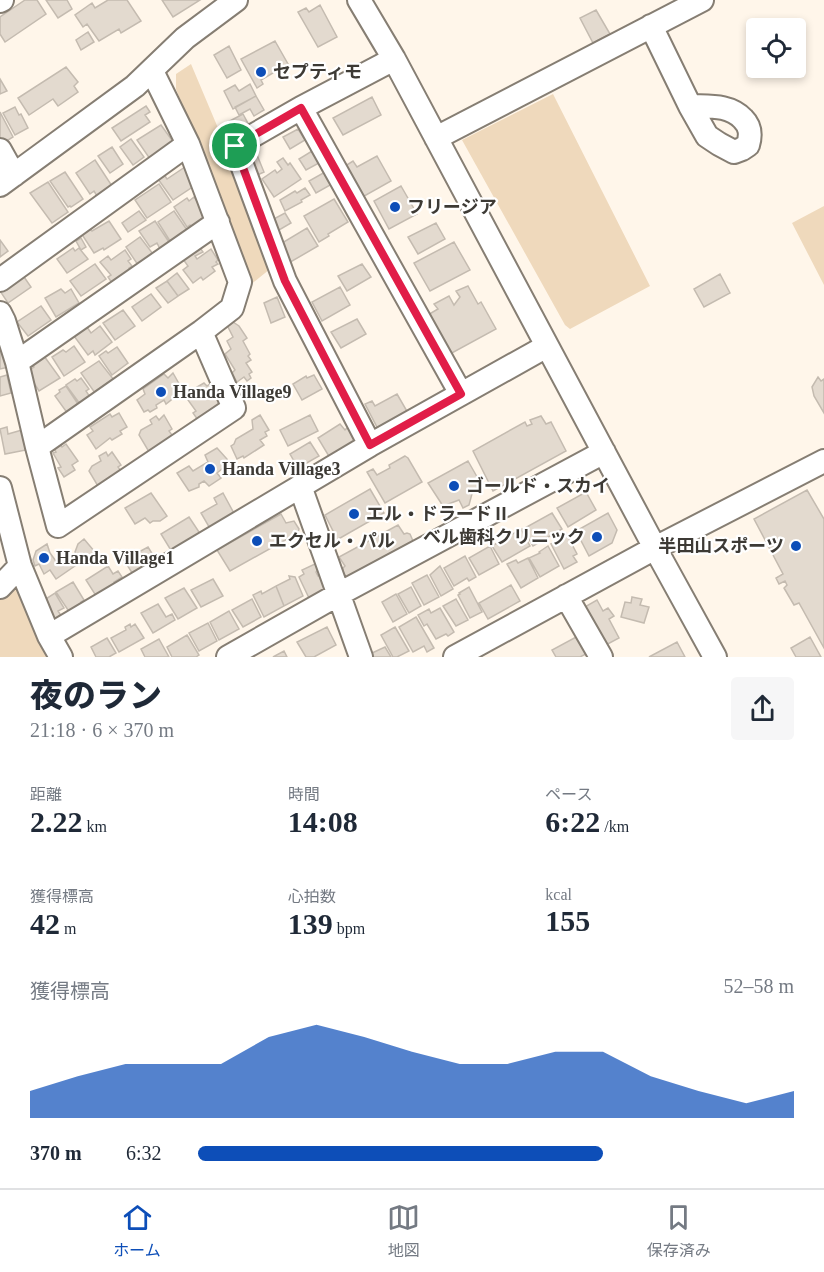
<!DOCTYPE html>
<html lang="ja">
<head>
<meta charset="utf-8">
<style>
  :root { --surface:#fff; --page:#f6f6f7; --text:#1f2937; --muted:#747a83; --line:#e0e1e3; --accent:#0d4eb8 }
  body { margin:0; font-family:"Times New Roman","Noto Sans JP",serif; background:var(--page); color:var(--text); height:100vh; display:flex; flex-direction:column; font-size:22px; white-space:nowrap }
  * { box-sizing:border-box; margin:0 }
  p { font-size:20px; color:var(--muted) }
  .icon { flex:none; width:33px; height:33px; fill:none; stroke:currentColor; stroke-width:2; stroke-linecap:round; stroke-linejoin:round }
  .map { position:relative; height:657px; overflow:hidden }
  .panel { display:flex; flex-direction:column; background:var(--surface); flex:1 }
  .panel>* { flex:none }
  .buttons { position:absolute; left:746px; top:18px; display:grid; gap:12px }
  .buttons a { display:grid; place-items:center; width:60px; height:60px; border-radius:6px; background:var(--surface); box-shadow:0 3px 9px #0003; font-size:30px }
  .pin { position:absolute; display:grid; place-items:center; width:51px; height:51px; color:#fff; margin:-26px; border:3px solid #fff; border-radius:50%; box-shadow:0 2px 6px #0007 }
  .round { display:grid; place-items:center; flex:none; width:63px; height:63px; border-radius:6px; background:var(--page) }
  .summary { display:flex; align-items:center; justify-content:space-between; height:102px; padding:0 30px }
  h1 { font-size:33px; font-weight:800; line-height:45px }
  .figures { display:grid; grid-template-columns:repeat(3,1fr); gap:9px; height:102px; padding:6px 30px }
  .figures div { display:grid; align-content:center }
  .figures b { font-size:30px; font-weight:800 }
  .figures small { font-size:16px; font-weight:400 }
  .figures p { font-size:16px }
  .chart { height:168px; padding:12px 30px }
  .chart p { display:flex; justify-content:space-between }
  .chart svg { width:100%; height:108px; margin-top:6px; fill:var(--accent); opacity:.7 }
  ul { padding:0 30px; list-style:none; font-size:20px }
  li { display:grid; grid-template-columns:96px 72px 1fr; align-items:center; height:45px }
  li i { height:15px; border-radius:8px; background:var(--accent) }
  .menu { display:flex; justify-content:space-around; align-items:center; height:84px; border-top:2px solid var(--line); background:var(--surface); font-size:16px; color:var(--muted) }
  .menu a { display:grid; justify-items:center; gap:3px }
  .menu .on { color:var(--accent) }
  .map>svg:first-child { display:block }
  .green { fill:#efd9bc }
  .building { fill:#e3dacf; stroke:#c4bbb0; stroke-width:1.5 }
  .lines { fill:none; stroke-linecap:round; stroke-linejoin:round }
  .minor-casing { stroke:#867e73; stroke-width:26 }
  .minor { stroke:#fff; stroke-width:22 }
  .route-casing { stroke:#fff; stroke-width:12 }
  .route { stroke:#e11d48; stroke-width:8 }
  .poi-dot { fill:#0d4eb8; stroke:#fff; stroke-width:2 }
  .labels { text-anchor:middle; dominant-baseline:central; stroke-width:4.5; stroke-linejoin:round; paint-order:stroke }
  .poi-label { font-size:18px; font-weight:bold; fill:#3d3a35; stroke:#fff; text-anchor:start }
</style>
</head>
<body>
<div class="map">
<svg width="824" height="657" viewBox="0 0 824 657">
  <rect width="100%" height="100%" fill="#fff6ea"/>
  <path class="green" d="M191,64L218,128L270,269L249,286L247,274L176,89V74Z
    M553,94L650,286L570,329L565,325L462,140Z
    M824,206V285L792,223Z
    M11,587L17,589L40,641L49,657H0V598Z"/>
  <path class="building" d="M25,0H37L46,14L5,42L0,34V17Z
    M46,0H67L72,9L58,18Z
    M108,0H127L141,21L121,33L119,29L99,41L87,24L83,27L75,15L92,3L95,8Z
    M162,0H200L173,17Z
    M320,5L337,37L318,47L298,12L306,8L309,12Z
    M596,10L610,34L593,43L580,18Z
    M88,32L94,42L81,50L76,40Z
    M275,41L288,64L261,80L263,84L257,88L241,59Z
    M229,46L241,70L227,78L214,55Z
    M66,67L78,82L74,86L78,92L58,106L53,99L29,115L18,98Z
    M0,79L7,91L0,94Z
    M250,84L256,96L233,109L224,91L235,85L239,91Z
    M256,96L264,110L254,116L250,109L239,115L235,107Z
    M372,97L381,115L343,135L333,118Z
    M146,106L150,112L145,115L150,122L121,141L112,128Z
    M15,107L19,115L21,114L28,128L15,135L3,113Z
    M0,112L13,137L2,144L0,139Z
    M243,114L251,129L229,141L220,126Z
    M161,125L174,143L150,159L137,140Z
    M298,129L305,140L290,149L283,137Z
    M131,139L144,157L133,165L120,147Z
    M112,147L123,164L110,173L98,156Z
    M312,151L319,163L306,170L299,159Z
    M257,155L264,172L253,177L245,160Z
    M377,156L391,181L359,199L342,168L353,161L357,167Z
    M283,158L288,165L290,163L301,179L274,197L262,179L275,170L277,173L282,169L277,162Z
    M95,160L112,186L97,196L94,191L90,194L76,173Z
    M185,167L197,184L173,200L158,179L165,176L167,179Z
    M65,172L83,199L71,207L70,206L68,207L50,181Z
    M325,172L332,184L316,193L309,181Z
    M48,182L68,212L52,223L30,193Z
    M159,184L171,202L147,218L135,200Z
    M401,186L417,214L389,229L374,201Z
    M305,188L310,195L301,200L302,202L285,211L280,200L295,191L297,193Z
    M194,197L209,217L193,229L190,225L187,227L174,207L187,198L189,201Z
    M334,199L348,222L328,234L329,236L319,242L304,216Z
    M139,211L146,220L128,232L122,223Z
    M174,211L187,230L170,241L158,222Z
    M285,213L291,223L274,233L268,222Z
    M109,221L121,239L104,250L103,248L94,253L81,233L89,228L92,231Z
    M155,221L169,242L160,249L157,243L150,247L139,231Z
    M436,223L445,239L418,254L408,237Z
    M307,228L318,246L287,264L277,246Z
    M140,237L153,254L138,265L126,247Z
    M81,238L86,247L81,250L76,241Z
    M0,240L8,251L0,257Z
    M454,242L470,270L430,291L414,263Z
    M197,244L203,252L195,256L197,259L211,249L218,260L216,262L218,264L212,267L215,271L203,280L201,277L193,283L183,270L188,266L180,255Z
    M73,248L75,251L79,248L88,259L67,273L57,259Z
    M125,250L131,259L128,261L132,266L129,268L131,270L112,283L108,277L111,275L100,262L108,256L111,260Z
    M95,264L106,279L81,296L70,281Z
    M362,264L371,277L347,291L338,276Z
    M177,273L189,289L178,296L167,281Z
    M22,274L31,287L8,303L0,291Z
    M720,274L730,293L704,307L694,289Z
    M167,281L178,296L168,303L156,288Z
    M468,286L478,304L481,302L496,329L450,354L426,316L438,309L434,304L449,296L454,305L460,297L456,291Z
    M340,287L350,305L322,321L312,302Z
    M61,289L65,293L71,289L79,303L56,317L45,298Z
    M151,294L161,307L142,321L132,307Z
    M277,297L285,317L271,323L264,303Z
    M41,306L51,320L28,336L17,322Z
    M123,310L135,326L115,340L103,323Z
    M357,319L366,334L341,348L331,332Z
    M233,322L239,326L247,338L243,341L250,354L248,356L251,360L246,363L252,372L249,374L251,378L247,381L244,377L237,382L232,373L235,370L225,354L231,349L227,341L233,337L227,325Z
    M100,326L112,342L95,355L93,351L88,355L74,336L87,327L91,333Z
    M74,346L85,362L64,376L52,357L63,350L66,352Z
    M4,347L9,367L0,369V348Z
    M117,347L128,363L112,375L99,356L106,351L108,353Z
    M44,356L60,378L39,391L27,372L34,367L32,363Z
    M99,361L114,380L95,393L81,373Z
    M173,373L182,389L175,394L176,396L166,404L164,400L156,405L157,408L150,412L148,410L144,412L137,400L145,394L143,389L164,374L168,378Z
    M7,375L11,393L0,396V377Z
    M314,375L322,389L302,400L293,384L306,376L307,378Z
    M818,377L821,381L824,379V413L814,396L812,387Z
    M81,378L89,389L86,391L90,397L80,404L66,385L75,379L77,381Z
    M204,383L207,386L211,383L219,395L216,397L220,402L209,411L211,415L200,423L193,413L196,411L188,400L190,397L200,392L197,387Z
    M66,386L78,404L74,407L76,409L68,414L55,396L60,392L59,390Z
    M397,394L408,413L378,429L365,404L372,401L375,406Z
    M119,413L127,427L120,431L122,434L112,440L110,438L96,449L87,435L93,431L90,427L110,414L112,417Z
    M164,415L172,429L169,431L172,435L162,443L152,457L139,435L141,430L152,424L150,420L156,416L159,420Z
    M260,415L269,430L265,432L267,436L260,440L264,445L244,458L243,456L237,459L231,446L234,444L236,439L253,429L252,420Z
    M310,415L318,431L288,446L280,430Z
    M541,416L546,424L551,422L566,451L493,491L473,451L525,422L527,426L532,424L530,420Z
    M340,424L345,430L348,427L357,442L330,458L318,438Z
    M7,427L8,434L22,430L26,450L5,454L0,429Z
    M310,442L319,456L298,468L290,454Z
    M59,443L62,447L66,444L78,461L72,465L75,470L64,477L58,468L61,467L53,453L56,452L53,446Z
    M217,448L227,459L228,464L217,473L221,478L209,486L204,481L199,484V487L189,491L177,473L189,466L193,471L208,462L205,455Z
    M106,452L108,456L112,452L121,465L118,467L121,471L102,493L89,471L92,466L101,461L99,456Z
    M405,456L408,458L422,482L385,503L367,472L373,469L377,475L390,468L389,465Z
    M468,461L480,482L478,484L479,487L473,490L469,505L463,508L459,500L443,506L428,483Z
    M370,489L384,513L335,541L330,535L333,531L325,515Z
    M807,490L824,519V648L799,603L794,605L784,588L787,585L785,581L779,584L776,578L783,574L754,519Z
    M586,492L596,510L568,527L557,508Z
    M151,493L167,516L160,521H153L150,523L145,518L135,524L125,508Z
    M223,493L236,517L212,532L201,513L217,504L214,498Z
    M552,513L562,529L533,546L523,529Z
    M608,513L617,530L612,543L589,556L576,531Z
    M281,514L286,523L294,521L299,529L298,533L230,571L217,550Z
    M189,517L201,535L172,552L161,534Z
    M398,525L404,534L407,533L410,534L413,541L346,577L343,571V568L345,566L339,557Z
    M521,529L530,546L502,562L492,546Z
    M566,533L577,554L573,556L577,562L564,569L551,544L556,542L555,539Z
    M84,539L95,552L56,579L50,570L44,574L39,564L35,566L33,560L36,551L47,544L50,553L58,564L62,560L63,556L67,554L70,560L76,555L75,552L78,544Z
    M490,546L499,564L479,575L469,558Z
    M548,546L559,566L540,577L529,558L540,553L539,552Z
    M148,547L156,560L134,576L124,560Z
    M465,556L476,577L469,581L467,578L454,586L444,568Z
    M528,558L538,578L521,588L507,564L516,560L518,563Z
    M317,563L319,568L316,572L318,576H322L327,589L309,598L299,577L304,574L302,570Z
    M108,566L113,574L118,571L122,577L114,582L115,585L98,599L86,580Z
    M440,566L453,589L441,596L430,575Z
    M427,575L439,597L424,605L412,583Z
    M289,576L295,577L303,596L284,606L276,586L290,579Z
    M213,579L223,596L201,607L191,590Z
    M73,582L84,600L81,602L83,605L70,613L56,592Z
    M511,585L520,601L488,619L479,603Z
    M276,586L284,606L264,617L253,595L261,591L262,594Z
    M411,587L421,606L409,613L398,594Z
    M469,587L482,612L470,618L458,595L460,594L459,593Z
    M184,588L197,608L178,619L165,598Z
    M55,593L64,608L58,611L62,617L52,623L41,602Z
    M396,594L407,614L393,622L382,602Z
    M632,597L642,599L640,605L649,607L644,623L621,617L625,602L631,603Z
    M252,599L261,617L243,627L232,610Z
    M456,599L468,620L456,626L443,606Z
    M597,600L603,611L608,608L614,616L609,619L619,638L604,646L583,608Z
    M158,604L166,617L172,614L175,620L153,633L141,613Z
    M440,608L454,632L448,636L446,634L436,639L427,624L424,626L418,615L429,609L431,613Z
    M229,611L239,629L219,640L210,622Z
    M416,617L434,648L427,652L424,646L413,652L399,627Z
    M208,623L217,641L199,651L189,633Z
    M130,624L131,627L135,624L144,638L119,652L111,638L126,630L125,627Z
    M327,627L336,645L314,657H306L297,642Z
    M395,627L409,651L397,657H393L381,635Z
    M187,635L199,655L196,657H172L167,647Z
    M578,636L588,653L580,657H556L552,650Z
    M810,637L821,657H796L791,648Z
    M107,638L116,653L109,657H96L91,647Z
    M159,639L169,657H145L141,649Z
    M677,642L685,657H649Z
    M385,647L391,657H371L370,654Z
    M284,651L287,657H273Z"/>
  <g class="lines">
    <defs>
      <path id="minor" d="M359,0L394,59L655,548L715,657
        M0,1L2,0
        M651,26L690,106C708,107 729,104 743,119C751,127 751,135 748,145L742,149L734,152L719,144L707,136L690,106
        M301,108L461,394
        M436,138L702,0
        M0,150L14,175
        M0,185L135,86L185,38L236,0
        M0,280L188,144
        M0,313L4,321L17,362L37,447L201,332L232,308L240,282L188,144L152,71
        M17,362L218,222
        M370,445L285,281L235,146L301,108L394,59
        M37,447L58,526L234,408L201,332
        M300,486L361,657
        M0,488L20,566L49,636L61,657
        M0,587L20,566
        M566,596L601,657
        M49,636L370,445L547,346
        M228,657L339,594L604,452
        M455,657L655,548L824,461"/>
    </defs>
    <use href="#minor" class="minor-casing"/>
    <use href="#minor" class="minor"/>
  </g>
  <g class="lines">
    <defs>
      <path id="route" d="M301,108L461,394L370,445L285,281L235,146Z"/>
    </defs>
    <use href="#route" class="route-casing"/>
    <use href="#route" class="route"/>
  </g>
  <g class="poi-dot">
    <circle cx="261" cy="72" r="6"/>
    <circle cx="395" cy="207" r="6"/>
    <circle cx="161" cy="392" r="6"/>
    <circle cx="210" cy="469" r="6"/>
    <circle cx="454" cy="486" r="6"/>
    <circle cx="354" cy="514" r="6"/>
    <circle cx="597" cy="537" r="6"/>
    <circle cx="257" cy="541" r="6"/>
    <circle cx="796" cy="546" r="6"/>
    <circle cx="44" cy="558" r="6"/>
  </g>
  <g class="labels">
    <g class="poi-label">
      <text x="273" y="72">セプティモ</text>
      <text x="407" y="207">フリージア</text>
      <text x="173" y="392">Handa Village9</text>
      <text x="222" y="469">Handa Village3</text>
      <text x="466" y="486">ゴールド・スカイ</text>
      <text x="366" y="514">エル・ドラードⅡ</text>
      <text x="585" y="537" text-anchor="end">ベル歯科クリニック</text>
      <text x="269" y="541">エクセル・パル</text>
      <text x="784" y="546" text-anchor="end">半田山スポーツ</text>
      <text x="56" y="558">Handa Village1</text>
    </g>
  </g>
</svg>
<div class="buttons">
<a><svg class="icon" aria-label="locate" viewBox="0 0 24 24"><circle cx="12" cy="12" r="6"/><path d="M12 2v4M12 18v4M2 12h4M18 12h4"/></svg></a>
</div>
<div class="pin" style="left:235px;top:146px;background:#1e9e55"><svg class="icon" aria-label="arrive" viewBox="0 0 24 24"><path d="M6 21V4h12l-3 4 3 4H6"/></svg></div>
</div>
<section class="panel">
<div class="summary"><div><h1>夜のラン</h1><p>21:18 · 6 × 370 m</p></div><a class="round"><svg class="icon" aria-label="share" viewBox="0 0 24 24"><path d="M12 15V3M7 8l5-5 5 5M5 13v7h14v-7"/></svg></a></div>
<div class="figures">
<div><p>距離</p><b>2.22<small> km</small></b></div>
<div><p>時間</p><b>14:08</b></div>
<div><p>ペース</p><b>6:22<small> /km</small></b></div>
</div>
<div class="figures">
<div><p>獲得標高</p><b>42<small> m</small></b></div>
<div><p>心拍数</p><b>139<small> bpm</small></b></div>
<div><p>kcal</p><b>155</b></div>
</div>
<div class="chart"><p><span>獲得標高</span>52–58 m</p>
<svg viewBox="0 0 160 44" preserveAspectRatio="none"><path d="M0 44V33L10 27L20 22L30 22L40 22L50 11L60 6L70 11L80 17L90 22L100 22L110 17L120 17L130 27L140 33L150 38L160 33V44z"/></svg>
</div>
<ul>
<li><b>370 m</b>6:32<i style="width:68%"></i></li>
</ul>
</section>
<nav class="menu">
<a class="on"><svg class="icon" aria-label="home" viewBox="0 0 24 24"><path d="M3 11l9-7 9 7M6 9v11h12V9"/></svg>ホーム</a>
<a><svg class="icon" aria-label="map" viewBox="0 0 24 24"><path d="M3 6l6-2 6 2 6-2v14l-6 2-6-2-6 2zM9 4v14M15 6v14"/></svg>地図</a>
<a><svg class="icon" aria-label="saved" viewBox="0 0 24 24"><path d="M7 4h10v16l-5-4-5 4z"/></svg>保存済み</a>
</nav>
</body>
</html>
